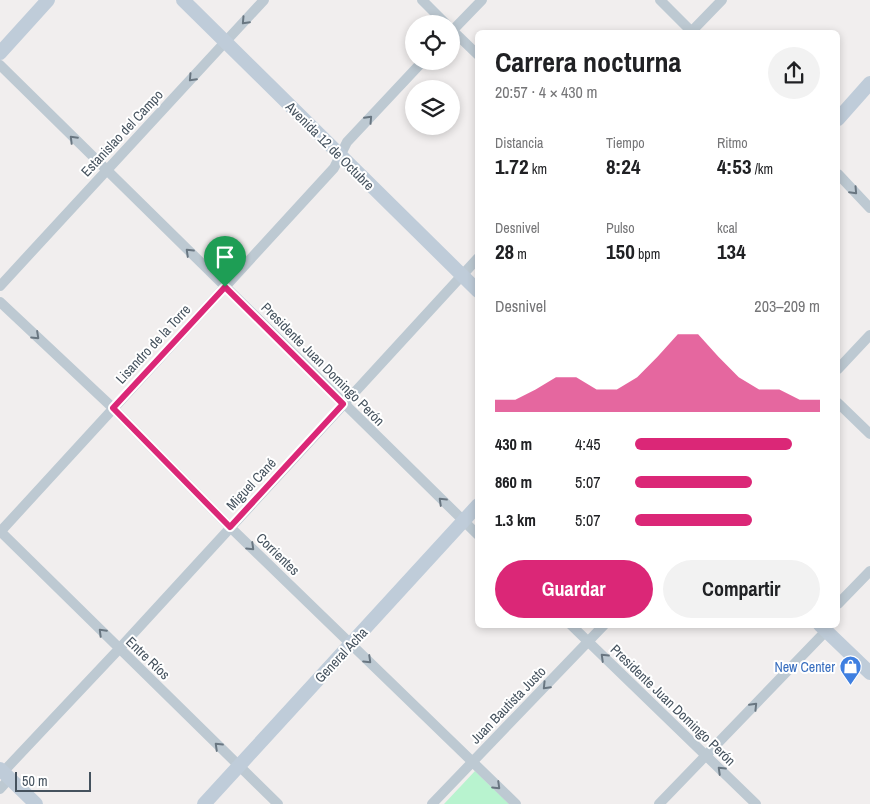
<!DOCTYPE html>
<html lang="es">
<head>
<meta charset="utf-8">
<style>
  :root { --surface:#fff; --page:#f2f2f2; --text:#202124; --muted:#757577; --accent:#db2777 }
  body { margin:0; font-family:"Archivo Narrow",sans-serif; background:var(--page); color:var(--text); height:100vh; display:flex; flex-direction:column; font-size:19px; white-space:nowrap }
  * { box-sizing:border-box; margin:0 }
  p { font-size:16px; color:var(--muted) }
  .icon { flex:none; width:28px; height:28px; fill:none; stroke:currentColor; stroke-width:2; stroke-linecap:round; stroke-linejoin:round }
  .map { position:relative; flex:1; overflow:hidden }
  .details { position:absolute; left:475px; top:30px; width:365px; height:598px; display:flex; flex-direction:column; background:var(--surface); border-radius:8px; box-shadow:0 2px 8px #0003 }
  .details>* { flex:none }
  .controls { position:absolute; left:405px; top:15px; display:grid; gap:10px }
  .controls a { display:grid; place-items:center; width:55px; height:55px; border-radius:50%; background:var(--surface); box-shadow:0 2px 8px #0003; font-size:25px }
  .scale { position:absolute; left:15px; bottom:12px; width:76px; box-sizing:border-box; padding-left:5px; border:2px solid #45525e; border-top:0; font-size:14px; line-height:18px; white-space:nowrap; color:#45525e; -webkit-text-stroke:4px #fff; paint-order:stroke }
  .pin { position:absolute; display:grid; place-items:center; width:42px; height:42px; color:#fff; margin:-51px -21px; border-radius:50% 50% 50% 0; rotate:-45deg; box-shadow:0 0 5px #0007 }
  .pin .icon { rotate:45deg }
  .round { display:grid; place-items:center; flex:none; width:52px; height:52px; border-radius:26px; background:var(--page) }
  .overview { display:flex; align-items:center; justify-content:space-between; height:85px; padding:0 20px }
  h1 { font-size:28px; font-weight:700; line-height:38px }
  .figures { display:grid; grid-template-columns:repeat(3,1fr); gap:8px; height:85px; padding:5px 20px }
  .figures div { display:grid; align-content:center }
  .figures b { font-size:21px; font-weight:700 }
  .figures small { font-size:14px; font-weight:400 }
  .figures p { font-size:14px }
  .chart { height:140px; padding:10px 20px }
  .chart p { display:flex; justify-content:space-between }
  .chart svg { width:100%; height:90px; margin-top:5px; fill:var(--accent); opacity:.7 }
  .button { display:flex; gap:10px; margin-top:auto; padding:10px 20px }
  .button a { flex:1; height:58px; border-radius:30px; background:var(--accent); color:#fff; font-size:20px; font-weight:700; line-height:58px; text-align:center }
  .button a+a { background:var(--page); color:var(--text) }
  ul { padding:0 20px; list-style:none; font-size:16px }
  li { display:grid; grid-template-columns:80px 60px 1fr; align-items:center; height:38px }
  li i { height:12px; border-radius:6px; background:var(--accent) }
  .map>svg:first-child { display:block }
  .green { fill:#b8f3cf }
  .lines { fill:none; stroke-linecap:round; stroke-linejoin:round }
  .street { stroke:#bdc9d2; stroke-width:10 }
  .secondary { stroke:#bfccd9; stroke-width:14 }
  .oneway { stroke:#697681 }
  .route-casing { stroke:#fff; stroke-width:10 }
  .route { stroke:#db2777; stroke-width:6 }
  .labels { text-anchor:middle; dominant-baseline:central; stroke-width:4; stroke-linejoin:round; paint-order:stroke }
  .street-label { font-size:14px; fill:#45525e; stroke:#fff }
  .shop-label { font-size:14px; fill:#366cbe; stroke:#fff; text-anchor:end }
</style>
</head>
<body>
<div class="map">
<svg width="870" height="804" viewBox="0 0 870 804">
  <rect width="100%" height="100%" fill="#f1eeee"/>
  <path class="green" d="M475,771L509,804H444Z"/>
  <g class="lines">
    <path class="street" d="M422,0L446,24
      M660,0L692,32
      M451,29L478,55
      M451,32L482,0
      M691,32L722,0
      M0,65L478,535
      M838,174L870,208
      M0,286L264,0
      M0,302L113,408L230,527L516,804
      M838,369L870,335
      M838,403L870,434
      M0,531L278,804
      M0,532L334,168L347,142L423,61
      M838,604L870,571
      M571,625L756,804
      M3,772L119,649L478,258
      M0,789L9,779
      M432,804L604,625
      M659,804L826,631"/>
    <path class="secondary" d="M183,0L478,291
      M0,53L48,0
      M838,119L870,83
      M820,625L870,673
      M0,769L36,804
      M204,804L478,505"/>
  </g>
  <defs><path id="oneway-chevron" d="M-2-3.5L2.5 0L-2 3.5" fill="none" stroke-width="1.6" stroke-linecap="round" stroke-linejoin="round" transform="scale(1.25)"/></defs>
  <g class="oneway">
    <use href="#oneway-chevron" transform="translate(245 21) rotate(133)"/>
    <use href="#oneway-chevron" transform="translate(192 78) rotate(133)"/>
    <use href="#oneway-chevron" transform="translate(369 119) rotate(-47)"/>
    <use href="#oneway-chevron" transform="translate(73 139) rotate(-135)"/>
    <use href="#oneway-chevron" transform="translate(854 191) rotate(47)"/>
    <use href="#oneway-chevron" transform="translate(189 252) rotate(-136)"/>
    <use href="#oneway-chevron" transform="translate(36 336) rotate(43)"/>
    <use href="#oneway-chevron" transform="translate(442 501) rotate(-136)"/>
    <use href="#oneway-chevron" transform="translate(251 547) rotate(44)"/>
    <use href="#oneway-chevron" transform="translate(102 632) rotate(-135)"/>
    <use href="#oneway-chevron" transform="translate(604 657) rotate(-136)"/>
    <use href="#oneway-chevron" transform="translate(368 660) rotate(44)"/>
    <use href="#oneway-chevron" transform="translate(546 686) rotate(134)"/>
    <use href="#oneway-chevron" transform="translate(754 706) rotate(-46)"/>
    <use href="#oneway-chevron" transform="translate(218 746) rotate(-136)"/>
    <use href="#oneway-chevron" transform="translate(721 770) rotate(-136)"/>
    <use href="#oneway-chevron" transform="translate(497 786) rotate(44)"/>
  </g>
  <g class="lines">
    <defs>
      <path id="route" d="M225,287L343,404L230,527L113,408Z"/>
    </defs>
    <use href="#route" class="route-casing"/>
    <use href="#route" class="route"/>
  </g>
  <defs>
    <symbol id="shop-pin" viewBox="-11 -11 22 30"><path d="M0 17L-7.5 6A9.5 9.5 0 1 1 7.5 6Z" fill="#3f7fe0" stroke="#fff"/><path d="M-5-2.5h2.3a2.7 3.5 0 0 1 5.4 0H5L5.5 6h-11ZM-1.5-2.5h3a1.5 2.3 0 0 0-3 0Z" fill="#fff"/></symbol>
  </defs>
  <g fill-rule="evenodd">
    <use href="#shop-pin" x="838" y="654" width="25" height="34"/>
  </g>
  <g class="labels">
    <g class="street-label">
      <text transform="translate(122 133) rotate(-47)">Estanislao del Campo</text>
      <text transform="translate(330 146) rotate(45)">Avenida 12 de Octubre</text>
      <text transform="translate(153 344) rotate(-47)">Lisandro de la Torre</text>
      <text transform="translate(323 364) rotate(45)">Presidente Juan Domingo Perón</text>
      <text transform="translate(251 484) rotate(-47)">Miguel Cané</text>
      <text transform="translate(278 554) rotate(44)">Corrientes</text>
      <text transform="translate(341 655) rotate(-47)">General Acha</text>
      <text transform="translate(148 658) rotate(44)">Entre Ríos</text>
      <text transform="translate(508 705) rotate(-46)">Juan Bautista Justo</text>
      <text transform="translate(673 705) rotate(44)">Presidente Juan Domingo Perón</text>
    </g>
    <g class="shop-label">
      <text x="835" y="667">New Center</text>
    </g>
  </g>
</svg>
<div class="controls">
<a><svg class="icon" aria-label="locate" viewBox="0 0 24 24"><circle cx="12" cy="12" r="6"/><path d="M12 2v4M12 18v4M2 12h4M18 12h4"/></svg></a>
<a><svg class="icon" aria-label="layers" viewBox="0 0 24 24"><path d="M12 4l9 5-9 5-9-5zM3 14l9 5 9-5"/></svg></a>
</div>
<div class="scale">50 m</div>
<div class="pin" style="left:225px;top:287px;background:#1e9e55"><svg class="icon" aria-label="arrive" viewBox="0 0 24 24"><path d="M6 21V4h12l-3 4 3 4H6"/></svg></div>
<section class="details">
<div class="overview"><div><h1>Carrera nocturna</h1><p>20:57 · 4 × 430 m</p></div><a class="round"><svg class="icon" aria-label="share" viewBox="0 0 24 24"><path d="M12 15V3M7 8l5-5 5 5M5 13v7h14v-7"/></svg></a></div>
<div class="figures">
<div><p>Distancia</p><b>1.72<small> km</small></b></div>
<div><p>Tiempo</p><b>8:24</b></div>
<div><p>Ritmo</p><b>4:53<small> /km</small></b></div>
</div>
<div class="figures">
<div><p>Desnivel</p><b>28<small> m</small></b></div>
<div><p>Pulso</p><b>150<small> bpm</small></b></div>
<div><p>kcal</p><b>134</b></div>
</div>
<div class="chart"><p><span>Desnivel</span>203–209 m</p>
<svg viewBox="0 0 160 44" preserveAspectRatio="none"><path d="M0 44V38L10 38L20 33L30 27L40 27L50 33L60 33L70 27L80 17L90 6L100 6L110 17L120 27L130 33L140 33L150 38L160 38V44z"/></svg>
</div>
<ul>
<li><b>430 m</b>4:45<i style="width:85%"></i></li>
<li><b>860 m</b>5:07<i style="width:63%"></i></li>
<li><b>1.3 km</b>5:07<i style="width:63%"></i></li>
</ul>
<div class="button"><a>Guardar</a><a>Compartir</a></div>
</section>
</div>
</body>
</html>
